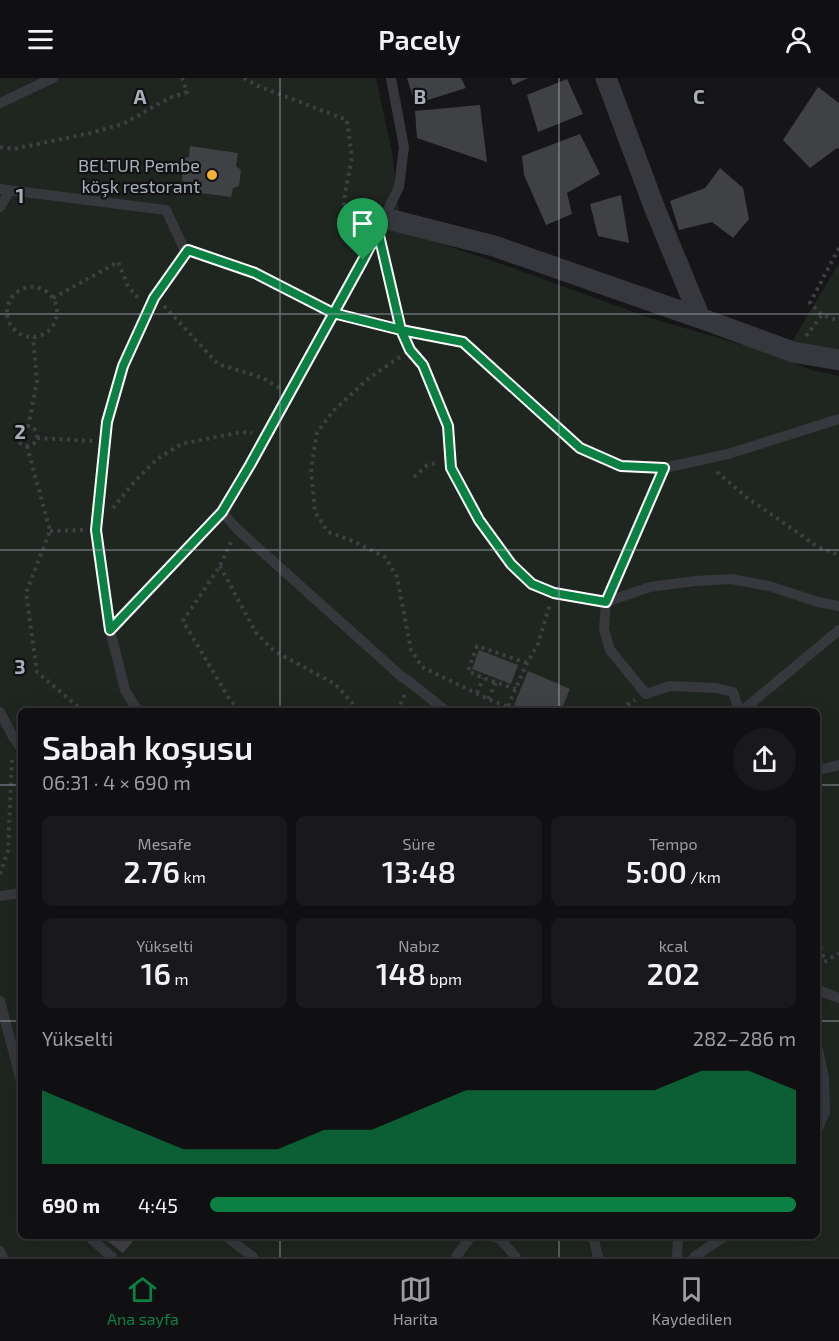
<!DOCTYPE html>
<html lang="tr">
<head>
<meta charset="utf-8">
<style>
  :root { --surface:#101012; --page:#19191b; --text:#f1f3f6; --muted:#9c9d9f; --line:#303032; --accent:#0b8043 }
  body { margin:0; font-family:"Exo 2",sans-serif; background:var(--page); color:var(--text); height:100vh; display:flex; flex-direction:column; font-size:22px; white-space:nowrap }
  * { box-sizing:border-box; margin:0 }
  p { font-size:20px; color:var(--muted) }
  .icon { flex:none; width:33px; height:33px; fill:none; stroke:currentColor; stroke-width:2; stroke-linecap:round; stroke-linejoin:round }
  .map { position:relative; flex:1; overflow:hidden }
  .side { position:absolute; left:18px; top:630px; width:802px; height:531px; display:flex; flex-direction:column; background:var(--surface); border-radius:9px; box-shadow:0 6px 24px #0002,0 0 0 2px var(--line) }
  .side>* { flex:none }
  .pin { position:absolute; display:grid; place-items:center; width:51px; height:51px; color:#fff; margin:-62px -26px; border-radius:50% 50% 50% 0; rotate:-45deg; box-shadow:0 0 6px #0007 }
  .pin .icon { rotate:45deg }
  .round { display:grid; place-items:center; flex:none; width:63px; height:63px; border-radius:32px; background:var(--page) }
  .summary { display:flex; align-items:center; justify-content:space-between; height:102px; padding:0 24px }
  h1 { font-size:33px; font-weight:600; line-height:45px }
  .metrics { display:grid; grid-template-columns:repeat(3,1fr); gap:9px; height:102px; padding:6px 24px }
  .metrics div { display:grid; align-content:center; border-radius:9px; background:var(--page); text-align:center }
  .metrics b { font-size:30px; font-weight:600 }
  .metrics small { font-size:16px; font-weight:400 }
  .metrics p { font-size:16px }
  .chart { height:168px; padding:12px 24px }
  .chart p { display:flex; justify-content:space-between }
  .chart svg { width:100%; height:108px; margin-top:6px; fill:var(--accent); opacity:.7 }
  ul { padding:0 24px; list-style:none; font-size:20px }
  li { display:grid; grid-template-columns:96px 72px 1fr; align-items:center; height:45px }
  li i { height:15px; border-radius:8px; background:var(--accent) }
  header { display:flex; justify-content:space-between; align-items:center; height:78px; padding:0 24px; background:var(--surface); font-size:27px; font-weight:600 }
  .tabs { display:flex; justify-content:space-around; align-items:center; height:84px; border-top:2px solid var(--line); background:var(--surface); font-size:16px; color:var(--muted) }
  .tabs a { display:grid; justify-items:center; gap:3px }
  .tabs .active { color:var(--accent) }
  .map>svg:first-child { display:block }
  .green { fill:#1e261f; fill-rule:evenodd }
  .building { fill:#404145 }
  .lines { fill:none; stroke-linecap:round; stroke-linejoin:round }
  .path { stroke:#3d3f44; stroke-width:4; stroke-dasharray:3 4.5; stroke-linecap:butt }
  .service { stroke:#37383d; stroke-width:10 }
  .minor { stroke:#37383d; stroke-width:21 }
  .route-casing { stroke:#fff; stroke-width:12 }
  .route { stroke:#0b8043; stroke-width:8 }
  .grid { fill:none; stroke:#a8adb8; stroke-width:1.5; stroke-opacity:0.55 }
  .poi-dot { fill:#f2b134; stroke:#111113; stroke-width:2 }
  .labels { text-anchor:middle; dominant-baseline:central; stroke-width:4.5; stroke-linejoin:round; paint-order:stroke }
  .poi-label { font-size:18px; fill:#a8adb8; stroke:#111113; text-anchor:end }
  .grid-label { font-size:20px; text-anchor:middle; font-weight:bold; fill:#a8adb8; stroke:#111113; stroke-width:4.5; stroke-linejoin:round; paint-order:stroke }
</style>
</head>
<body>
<header><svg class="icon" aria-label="menu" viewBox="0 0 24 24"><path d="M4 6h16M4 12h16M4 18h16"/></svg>Pacely<svg class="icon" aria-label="person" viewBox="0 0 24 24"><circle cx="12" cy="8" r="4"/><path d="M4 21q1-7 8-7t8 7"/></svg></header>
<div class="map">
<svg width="839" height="1179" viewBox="0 0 839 1179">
  <rect width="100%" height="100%" fill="#161618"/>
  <path class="green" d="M0,0H376L392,74L401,152L510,189L650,240L771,275L811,292L839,298V1179H0ZM21,633H818V1158H21Z
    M839,185V273L791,265Z"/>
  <path class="building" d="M407,0H461L466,10L415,26Z
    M510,0H528L513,7Z
    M567,1L583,36L538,54L527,17Z
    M818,9L839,25V71L837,70L810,90L783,62Z
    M480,27L487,84L417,60L415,33Z
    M580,56L600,96L567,115L572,136L546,147L524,97L522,78Z
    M190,68L238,75L236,88L241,92L239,108L233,110L231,119L185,113L186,105L182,102L184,80L189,79Z
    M720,90L743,110L749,141L733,160L712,144L679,152L670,123L705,110Z
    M621,117L629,165L598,158L590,126Z
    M479,572L518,587L511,606L472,591Z
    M528,593L570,611L561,633H528L514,627Z
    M101,1158H137L123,1175Z"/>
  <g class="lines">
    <path class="path" d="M244,0L258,8L347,42L352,80L345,115L341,150L355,170
      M0,69L14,71L90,55L123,46L169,20L187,14L182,0
      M839,170L810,225L822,237L839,243
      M7 234a25 25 0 1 1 50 0a25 25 0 1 1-50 0Z
      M53,220L118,184L128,208L138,220
      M164,228L218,286L263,300L279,310
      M806,258L822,237
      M400,279L369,300L333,333L317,355L311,391L315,434L328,454L353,463L385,479L397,499L411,572L422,589L488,621L518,633
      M17 358a10 10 0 1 1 20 0a10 10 0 1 1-20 0Z
      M28,349L37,304L33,259
      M37,360L93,363
      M27,368L50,453L26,515L37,594L83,633
      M717,394L746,419L781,443L818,469L839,477
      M414,399L426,388L438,384
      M113,430L135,403L157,381L181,366L242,354L252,355
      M50,453L83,452
      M231,464L220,488L183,543L230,622L241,633
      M220,488L256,555L274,573L335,606L352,624L354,633
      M614,505L658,404
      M516,611L483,600L468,593L477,568L527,585
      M477,615L483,600
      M488,621L496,604
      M508,628L527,585L538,566L550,526
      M397,633L405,616
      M624,633L625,628L635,622
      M0,796L8,773L12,681
      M818,862L825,883
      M818,888L839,875"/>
    <path class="service" d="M0,25L53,0
      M0,111L166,132L186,175
      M0,129L10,112
      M378,153L401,252L410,272L423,287L448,348L451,390L479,442L511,486L532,506L554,515L606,524L650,509L695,503L731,501L769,508L818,524L839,528
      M222,434L237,451L402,599L411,605L446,633
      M606,524L604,551L610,572L646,616L670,608L716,610L733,614L739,633
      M110,552L222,434L250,387L369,171L399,109L404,69L391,0
      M138,633L125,612L110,552L96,452L107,344L123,288L154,220L188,172L255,195L333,235L401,252L463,264L580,370L621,388L664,390L728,376L839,341
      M742,633L839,552
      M0,634L13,659L21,670
      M818,692L839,687
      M0,818L21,815
      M818,912L839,920
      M0,923L21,1003
      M818,971L824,1000L825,1035L818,1050
      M88,1158L112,1179
      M226,1158L253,1179
      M492,1158L500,1161L516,1179
      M593,1158L598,1179
      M0,1173L3,1179
      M456,1179L471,1158
      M677,1179L678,1158
      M694,1179L725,1158"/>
    <path class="minor" d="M606,0L655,131L700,240L793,274L839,282
      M384,140L494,168L700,240"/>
  </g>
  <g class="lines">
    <defs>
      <path id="route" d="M363,182L250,387L222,434L110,552L96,452L107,344L123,288L154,220L188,172L255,195L333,235L401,252L410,272L423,287L448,348L451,390L479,442L511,486L532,506L554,515L606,524L664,390L621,388L580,370L463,264L401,252L378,153L363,182"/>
    </defs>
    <use href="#route" class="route-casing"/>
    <use href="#route" class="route"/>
  </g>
  <path class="grid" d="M280,0V633M559,0V633M0,236H839M0,472H839M0,707H21M818,707H839M0,943H21M818,943H839M280,1158V1179M559,1158V1179"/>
  <circle class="poi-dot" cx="212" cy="97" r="6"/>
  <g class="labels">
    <g class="poi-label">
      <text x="200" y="87">BELTUR Pembe<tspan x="200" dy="21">köşk restorant</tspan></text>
    </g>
  </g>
  <g class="grid-label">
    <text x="140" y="26">A</text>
    <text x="420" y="26">B</text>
    <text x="699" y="26">C</text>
    <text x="20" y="125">1</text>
    <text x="20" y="361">2</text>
    <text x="20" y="596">3</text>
  </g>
</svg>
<div class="pin" style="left:363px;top:182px;background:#1e9e55"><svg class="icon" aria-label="arrive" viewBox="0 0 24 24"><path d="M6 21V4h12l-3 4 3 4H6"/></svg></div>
<section class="side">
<div class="summary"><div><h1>Sabah koşusu</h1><p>06:31 · 4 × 690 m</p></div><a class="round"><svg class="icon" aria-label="share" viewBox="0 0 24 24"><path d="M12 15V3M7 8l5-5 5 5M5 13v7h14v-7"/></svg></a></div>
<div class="metrics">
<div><p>Mesafe</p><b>2.76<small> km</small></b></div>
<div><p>Süre</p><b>13:48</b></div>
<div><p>Tempo</p><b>5:00<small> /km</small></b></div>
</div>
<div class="metrics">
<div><p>Yükselti</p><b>16<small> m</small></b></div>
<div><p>Nabız</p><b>148<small> bpm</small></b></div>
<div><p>kcal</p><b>202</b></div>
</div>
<div class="chart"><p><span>Yükselti</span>282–286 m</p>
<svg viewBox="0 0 160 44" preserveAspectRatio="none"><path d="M0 44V14L10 22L20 30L30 38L40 38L50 38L60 30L70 30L80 22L90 14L100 14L110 14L120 14L130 14L140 6L150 6L160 14V44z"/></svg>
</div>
<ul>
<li><b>690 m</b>4:45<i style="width:100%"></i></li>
</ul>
</section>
</div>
<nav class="tabs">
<a class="active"><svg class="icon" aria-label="home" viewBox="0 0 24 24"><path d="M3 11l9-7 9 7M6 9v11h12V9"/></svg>Ana sayfa</a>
<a><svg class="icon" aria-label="map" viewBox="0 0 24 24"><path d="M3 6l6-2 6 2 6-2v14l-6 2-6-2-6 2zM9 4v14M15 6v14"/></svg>Harita</a>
<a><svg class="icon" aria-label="saved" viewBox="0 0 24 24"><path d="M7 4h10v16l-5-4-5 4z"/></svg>Kaydedilen</a>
</nav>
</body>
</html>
